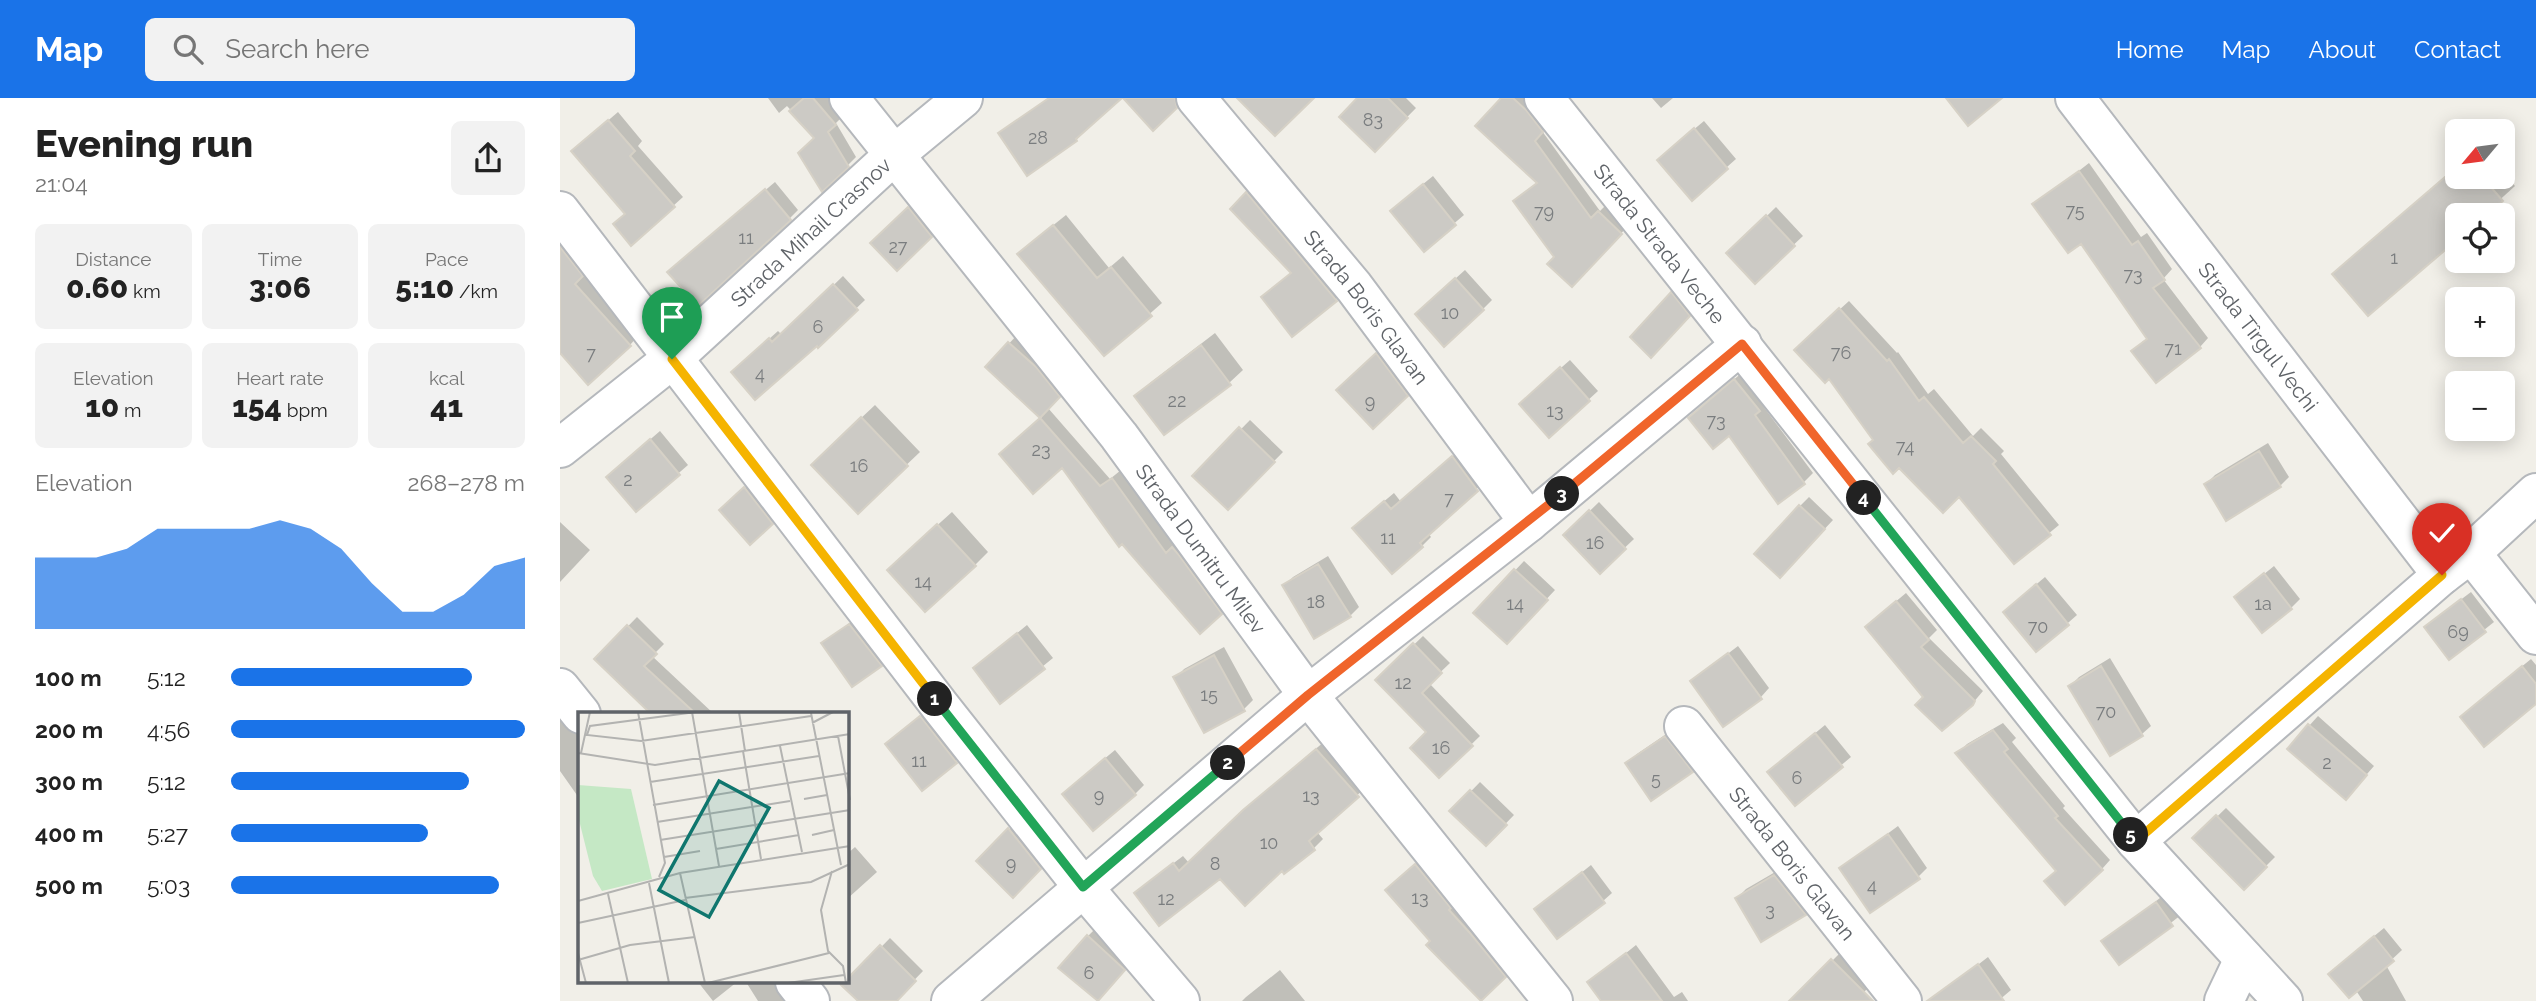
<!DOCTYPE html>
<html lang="en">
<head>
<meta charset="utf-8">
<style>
  :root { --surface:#fff; --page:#f2f2f2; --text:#222; --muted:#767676; --accent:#1a73e8 }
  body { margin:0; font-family:Raleway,sans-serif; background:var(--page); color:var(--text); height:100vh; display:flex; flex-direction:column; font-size:26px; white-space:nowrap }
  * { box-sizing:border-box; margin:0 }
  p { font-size:23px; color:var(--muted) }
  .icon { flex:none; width:38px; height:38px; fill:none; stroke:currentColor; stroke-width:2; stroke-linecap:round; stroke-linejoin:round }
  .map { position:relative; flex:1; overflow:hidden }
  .side { display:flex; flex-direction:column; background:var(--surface); width:560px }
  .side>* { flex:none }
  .needle { width:46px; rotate:241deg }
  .tools { position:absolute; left:1885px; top:21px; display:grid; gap:14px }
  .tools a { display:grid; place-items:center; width:70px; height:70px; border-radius:10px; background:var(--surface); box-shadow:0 4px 18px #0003; font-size:35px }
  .pin { position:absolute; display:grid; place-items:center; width:60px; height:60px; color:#fff; margin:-72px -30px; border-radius:50% 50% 50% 0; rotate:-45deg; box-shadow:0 0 7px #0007 }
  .pin .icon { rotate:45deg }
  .km { position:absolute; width:35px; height:35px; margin:-18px; border-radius:50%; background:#222; color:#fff; font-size:19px; line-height:35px; text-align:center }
  .round { display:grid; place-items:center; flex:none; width:74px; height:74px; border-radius:10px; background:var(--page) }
  .headline { display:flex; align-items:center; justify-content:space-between; height:119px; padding:0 35px }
  h1 { font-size:38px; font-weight:800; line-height:52px }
  .figures { display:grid; grid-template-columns:repeat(3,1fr); gap:10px; height:119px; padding:7px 35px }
  .figures div { display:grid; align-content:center; border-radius:10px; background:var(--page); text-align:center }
  .figures b { font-size:30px; font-weight:800 }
  .figures small { font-size:19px; font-weight:400 }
  .figures p { font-size:19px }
  .chart { height:196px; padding:14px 35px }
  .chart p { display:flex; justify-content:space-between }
  .chart svg { width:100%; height:126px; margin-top:7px; fill:var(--accent); opacity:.7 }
  ul { padding:0 35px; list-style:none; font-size:23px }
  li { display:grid; grid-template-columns:112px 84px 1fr; align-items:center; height:52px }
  li i { height:18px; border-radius:9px; background:var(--accent) }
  header { display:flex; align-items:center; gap:42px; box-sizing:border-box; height:98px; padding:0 35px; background:var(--accent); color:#fff }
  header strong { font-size:33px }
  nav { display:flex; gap:38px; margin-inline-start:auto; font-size:24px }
  .search { width:490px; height:63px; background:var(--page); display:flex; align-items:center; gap:18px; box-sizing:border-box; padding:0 24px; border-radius:10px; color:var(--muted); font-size:26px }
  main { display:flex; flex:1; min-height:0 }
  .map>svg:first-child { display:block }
  .shadow { fill:#0003 }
  .building { fill:#cccac5; stroke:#d6d1c6; stroke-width:2 }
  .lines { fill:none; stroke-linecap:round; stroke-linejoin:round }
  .minor-casing { stroke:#b5b8bc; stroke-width:42 }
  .minor { stroke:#fff; stroke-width:38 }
  .split-1-casing { stroke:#fff; stroke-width:14 }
  .split-2-casing { stroke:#fff; stroke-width:14 }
  .split-3-casing { stroke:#fff; stroke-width:14 }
  .split-4-casing { stroke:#fff; stroke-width:14 }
  .split-5-casing { stroke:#fff; stroke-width:14 }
  .split-6-casing { stroke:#fff; stroke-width:14 }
  .split-1 { stroke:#f5b400; stroke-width:9 }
  .split-2 { stroke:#22a559; stroke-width:9 }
  .split-3 { stroke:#f0652b; stroke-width:9 }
  .split-4 { stroke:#f0652b; stroke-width:9 }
  .split-5 { stroke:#22a559; stroke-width:9 }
  .split-6 { stroke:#f5b400; stroke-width:9 }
  .labels { text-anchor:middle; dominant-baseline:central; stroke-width:5; stroke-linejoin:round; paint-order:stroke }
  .number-label { font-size:18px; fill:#7a7d7f }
  .street-label { font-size:21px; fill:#5f6368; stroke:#fff }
  .inset-road { fill:none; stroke:#b3b3b1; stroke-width:2 }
  .view { fill:#0f766e; fill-opacity:0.15; stroke:#0f766e; stroke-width:3.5 }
  .inset-edge { fill:none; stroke:#5f6368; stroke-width:3.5 }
</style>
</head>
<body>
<header>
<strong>Map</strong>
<div class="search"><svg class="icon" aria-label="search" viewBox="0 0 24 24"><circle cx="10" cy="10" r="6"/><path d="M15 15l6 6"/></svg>Search here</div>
<nav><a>Home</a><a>Map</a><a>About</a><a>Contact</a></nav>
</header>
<main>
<section class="side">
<div class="headline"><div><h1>Evening run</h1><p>21:04</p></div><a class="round"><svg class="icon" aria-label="share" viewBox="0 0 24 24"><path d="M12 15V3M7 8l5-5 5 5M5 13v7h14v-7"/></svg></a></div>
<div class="figures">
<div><p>Distance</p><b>0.60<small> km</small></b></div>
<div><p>Time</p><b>3:06</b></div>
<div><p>Pace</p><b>5:10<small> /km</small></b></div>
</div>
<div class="figures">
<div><p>Elevation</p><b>10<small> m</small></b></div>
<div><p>Heart rate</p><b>154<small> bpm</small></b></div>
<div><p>kcal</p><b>41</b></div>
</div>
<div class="chart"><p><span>Elevation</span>268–278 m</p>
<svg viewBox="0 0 160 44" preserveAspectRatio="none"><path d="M0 44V19L10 19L20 19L30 16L40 9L50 9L60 9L70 9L80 6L90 9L100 16L110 28L120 38L130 38L140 32L150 22L160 19V44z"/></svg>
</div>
<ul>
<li><b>100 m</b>5:12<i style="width:82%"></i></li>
<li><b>200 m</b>4:56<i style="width:100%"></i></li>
<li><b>300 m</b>5:12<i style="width:81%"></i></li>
<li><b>400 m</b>5:27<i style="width:67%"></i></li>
<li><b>500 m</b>5:03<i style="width:91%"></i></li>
</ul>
</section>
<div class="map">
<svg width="1976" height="903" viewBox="0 0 1976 903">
  <rect width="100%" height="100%" fill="#f1efe8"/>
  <path class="shadow" d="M208,0H269L284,17L276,25L296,59L287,68L256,40L227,8L219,15Z
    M488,0H559L516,42L440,36Z
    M800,0H846L856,10L815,52Z
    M943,0H971L991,24L982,33L1040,113L1048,105L1070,126L1012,187L996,159L956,103L979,84Z
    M1092,0H1113L1101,10Z
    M58,14L82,43L78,48L123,99L72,145L67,116L23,44Z
    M1144,23L1176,61L1132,100L1108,53Z
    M1529,65L1581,139L1587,135L1612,171L1603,181L1648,240L1640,249L1582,244L1588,240L1521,143L1475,107Z
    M1897,69V79H1942V74L1955,88L1923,117H1897V140L1774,176Z
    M873,78L904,117L864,151L841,104Z
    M215,84L238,112L229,121L119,165Z
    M696,87L785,193L733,236L732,174L672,111Z
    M358,101L380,129L337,171L313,145Z
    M1216,109L1243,138L1195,183L1169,155Z
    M506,117L549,170L563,158L602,205L544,256L471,145Z
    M0,136L30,168L23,176L78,238L70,247L0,253Z
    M905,172L932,202L923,211L866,207Z
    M283,178L305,202L258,247L182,265L218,233L222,237Z
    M1121,187L1138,208L1100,248L1112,195Z
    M1289,203L1337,255L1338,254L1368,296L1374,291L1413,338L1421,330L1444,353L1441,356L1499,427L1454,464L1399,396L1315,342L1245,243Z
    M655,235L683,272L669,285L577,298L590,285Z
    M458,236L507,289L488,310L550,381L561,372L670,506L661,515L502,368L450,348L482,319L427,269Z
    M826,247L855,288L813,329L778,292Z
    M1010,262L1038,293L990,337L970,297Z
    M1184,273L1208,303L1203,308L1253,375L1244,384L1169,336L1139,311Z
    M315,307L360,354L298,413L266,353Z
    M690,322L723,354L668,410L635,378Z
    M100,333L128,367L76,412L57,370Z
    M1708,345L1729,379L1720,388L1646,386L1655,377Z
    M901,351L926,382L868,435L871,439L862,448L803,421L834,395L841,404Z
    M194,382L220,416L211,425L170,403Z
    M1249,399L1273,422L1229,469L1240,408Z
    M1039,404L1074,441L1040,473L1005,437Z
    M392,414L428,454L415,467L342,459Z
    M0,424L30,452L0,484Z
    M768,458L799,509L790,518L724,488L733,479Z
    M964,463L995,492L955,535L915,515Z
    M1714,468L1740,501L1731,510L1676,499Z
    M1485,479L1517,517L1477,552L1454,505Z
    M1911,494L1934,524L1889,560L1875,521Z
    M1346,495L1377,532L1369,540L1423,593L1412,606L1316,520Z
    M299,518L330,558L321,567L263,545Z
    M77,519L104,546L92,558L154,616H87L89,612L36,561Z
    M467,527L493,560L440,603L415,570Z
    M863,538L890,565L869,585L920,638L879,678L868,634L817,582Z
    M1178,548L1209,590L1201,599L1132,583Z
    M664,549L693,602L684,611L645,633L616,580L624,571Z
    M1550,560L1591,628L1582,636L1551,655L1510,588L1519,579Z
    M1971,561L1976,567V604L1911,610Z
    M0,604L19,626V700L0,673Z
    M370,611L405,655L362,690L336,638Z
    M1758,618L1814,668L1794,691L1729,650Z
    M1443,625L1456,640L1452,644L1505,708L1503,710L1550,762L1542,771L1498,773L1398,655L1407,646Z
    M1265,627L1291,659L1235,706L1218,666Z
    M1115,630L1140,664L1132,673L1068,665L1077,656Z
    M765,643L806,689L757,734L763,741L754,750L725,773L722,770L586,786L623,758L629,765L694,703Z
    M555,652L584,687L575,696L513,687Z
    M920,684L954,717L926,746L892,713Z
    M1666,710L1715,759L1684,790L1635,740Z
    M458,723L489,761L453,797L418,763Z
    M1338,728L1367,770L1358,779L1281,770Z
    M295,749L317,774L287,801V756Z
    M865,758L954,869L921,901L872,843L836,783Z
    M1031,767L1052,795L1043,803L976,811Z
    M1224,769L1254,807L1245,816L1177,800L1186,791Z
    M1605,796L1621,817L1559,865L1544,844Z
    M537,829L572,862L546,893L528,838Z
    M1824,830L1842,852L1826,867L1846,903H1803L1779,867Z
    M330,840L363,873L334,903H300L284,887Z
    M1076,847L1114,899L1122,894L1128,903H1044L1030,884Z
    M1281,854L1313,885L1295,903H1236L1234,901Z
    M1428,859L1451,892L1438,903H1391L1384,893Z
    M720,872L745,903H682L686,899Z
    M138,884H177L153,903Z
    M186,884H224L238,903H198Z"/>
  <path class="building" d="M244,0H253L276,27L268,34L289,69L262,94L238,55L254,40L229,13Z
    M489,0H562L516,41L517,43L467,78L438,35Z
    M563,0H615L617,10L593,33Z
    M677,0H754L715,38Z
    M797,0H828L848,20L815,54L779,19Z
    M941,0H953L966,12L983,34L975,43L1031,120L1038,113L1062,136L1012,189L987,166L994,159L953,103L977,85L915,28Z
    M1386,0H1442L1408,28Z
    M48,22L75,53L70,58L115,109L71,148L53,126L65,116L11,53Z
    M1134,30L1168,71L1132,103L1097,62Z
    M1519,73L1572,147L1578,143L1605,182L1593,190L1641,250L1596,285L1571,253L1587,241L1521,146L1508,155L1472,106Z
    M1885,79H1922L1943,103L1926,117H1897V142L1808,218L1772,176Z
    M863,86L896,127L864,154L830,113Z
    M205,91L231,122L138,208L107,174Z
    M686,94L777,203L732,239L701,199L731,175L670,111Z
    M348,109L372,139L337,173L310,145Z
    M1206,117L1235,148L1195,186L1166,155Z
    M493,127L537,180L551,169L592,218L544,258L457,156Z
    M0,149L23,178L15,186L71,248L28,287L0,255Z
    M895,180L924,212L884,249L855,216Z
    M273,186L298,212L258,250L257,248L195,302L171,274L209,240L212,244Z
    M1111,194L1130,218L1091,260L1070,239Z
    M1279,210L1327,263L1329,261L1359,303L1364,299L1403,345L1411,338L1436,363L1433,366L1491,437L1454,466L1399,399L1383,415L1339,370L1333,376L1308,346L1313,342L1269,281L1265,285L1234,252Z
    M448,244L476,269L500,299L480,320L425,269Z
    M641,247L671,287L604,337L574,298Z
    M816,255L848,298L813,331L776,292Z
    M1000,269L1030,303L989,340L959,306Z
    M1174,281L1200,313L1195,317L1245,386L1218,406L1169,338L1153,351L1128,320Z
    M301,319L348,368L298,416L251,367Z
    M480,320L540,388L552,380L606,455L612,449L618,456L662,516L640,536L562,446L559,449L502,370L473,396L439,356Z
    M679,329L715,364L668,412L632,378Z
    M90,341L120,377L76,414L46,379Z
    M1699,353L1721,389L1666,423L1644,386Z
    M892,358L918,393L860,445L863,449L832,476L792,430L824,403L831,411Z
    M184,389L213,426L190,447L159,412Z
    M1239,407L1265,431L1220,480L1194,456Z
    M1029,412L1066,451L1040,476L1003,437Z
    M377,426L416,468L365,514L327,472Z
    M758,466L791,519L754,541L722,487Z
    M954,471L988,502L947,546L913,515Z
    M1704,475L1732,511L1702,535L1674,499Z
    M1476,486L1509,527L1476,554L1443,514Z
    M1901,501L1926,534L1889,562L1864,529Z
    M1336,503L1369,542L1361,549L1415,603L1413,607L1382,633L1355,607L1363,599L1305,529Z
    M289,526L322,568L292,589L261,545Z
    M67,527L97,556L84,568L136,616H91L34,561Z
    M457,535L485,571L440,606L413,570Z
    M853,545L882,575L862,595L913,648L879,680L850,650L866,634L815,582Z
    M1168,555L1202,601L1163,629L1130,583Z
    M654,557L685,613L644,635L613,579Z
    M1541,568L1583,638L1550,658L1508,588Z
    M1962,568L1976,586V606L1924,649L1900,619Z
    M360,618L397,665L362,693L325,646Z
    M1748,626L1807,677L1786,702L1727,651Z
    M1433,632L1448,651L1444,654L1498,718L1495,720L1543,772L1505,807L1484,783L1496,773L1395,655Z
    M1255,635L1283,669L1235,708L1207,674Z
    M1105,638L1133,674L1091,703L1065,665Z
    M756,651L799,699L749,743L755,752L724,776L722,773L685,808L660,781L599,828L574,795L613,765L619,773L683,712Z
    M545,660L576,697L533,733L502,696Z
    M910,692L947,727L926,748L889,713Z
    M1656,717L1707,769L1684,792L1632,740Z
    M448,730L481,771L453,800L416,763Z
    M1328,736L1360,781L1310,815L1279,770Z
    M855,766L891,810L889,812L910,835L946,879L921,903L866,847L870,843L825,792Z
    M1022,774L1045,805L997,841L974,811Z
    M1214,777L1246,817L1201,844L1175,800Z
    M1596,804L1613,828L1559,867L1541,843Z
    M527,837L565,872L538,903L498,870Z
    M1814,838L1834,863L1789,900L1768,876Z
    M320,847L356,883L337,903H298L281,887L287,884V881Z
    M1066,855L1102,903H1041L1027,884Z
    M1271,861L1313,903H1229Z
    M1418,866L1444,903H1367Z"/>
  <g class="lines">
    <defs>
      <g id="minor">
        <path id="s1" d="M289,0L559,338L748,597L993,903"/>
        <path id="s2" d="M636,0L794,189L969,424"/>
        <path id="s3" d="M984,0L1576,743L1723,903"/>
        <path id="s4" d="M1515,0L1882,477"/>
        <path d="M0,113L380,608L523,789L620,903"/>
        <path id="s5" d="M0,350L112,261L334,57L403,0"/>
        <path d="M1911,455L1976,537"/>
        <path d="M0,590L21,616"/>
        <path id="s6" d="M1124,628L1342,903"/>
        <path d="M1576,743L1882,477L1911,455L1976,395"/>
        <path d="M235,884L250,903"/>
        <path d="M391,903L748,597L969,424L1182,246"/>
        <path d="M1664,903L1684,861"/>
      </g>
    </defs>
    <use href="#minor" class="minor-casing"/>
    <use href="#minor" class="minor"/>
  </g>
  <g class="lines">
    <defs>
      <path id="split-1" d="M112,261L375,601"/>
      <path id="split-2" d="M375,601L523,789L668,665"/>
      <path id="split-3" d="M668,665L748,597L1002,396"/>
      <path id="split-4" d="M1002,396L1182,246L1304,400"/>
      <path id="split-5" d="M1304,400L1571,737"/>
      <path id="split-6" d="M1571,737L1576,743L1882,477"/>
    </defs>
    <use href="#split-1" class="split-1-casing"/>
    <use href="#split-2" class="split-2-casing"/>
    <use href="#split-3" class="split-3-casing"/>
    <use href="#split-4" class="split-4-casing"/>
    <use href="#split-5" class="split-5-casing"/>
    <use href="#split-6" class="split-6-casing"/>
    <use href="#split-1" class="split-1"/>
    <use href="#split-2" class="split-2"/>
    <use href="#split-3" class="split-3"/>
    <use href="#split-4" class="split-4"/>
    <use href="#split-5" class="split-5"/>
    <use href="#split-6" class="split-6"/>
  </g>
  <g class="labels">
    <g class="number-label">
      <text x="813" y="21">83</text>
      <text x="478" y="39">28</text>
      <text x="1515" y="112">75</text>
      <text x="984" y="113">79</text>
      <text x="186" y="139">11</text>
      <text x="338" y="148">27</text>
      <text x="1834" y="159">1</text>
      <text x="1573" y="176">73</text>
      <text x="890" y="214">10</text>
      <text x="258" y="228">6</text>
      <text x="1613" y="250">71</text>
      <text x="1281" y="254">76</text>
      <text x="31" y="255">7</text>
      <text x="200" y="275">4</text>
      <text x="617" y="302">22</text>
      <text x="810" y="303">9</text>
      <text x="995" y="312">13</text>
      <text x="1156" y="322">73</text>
      <text x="1345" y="348">74</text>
      <text x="481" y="351">23</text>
      <text x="299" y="367">16</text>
      <text x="68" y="381">2</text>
      <text x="889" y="400">7</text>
      <text x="828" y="439">11</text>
      <text x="1035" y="444">16</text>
      <text x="363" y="483">14</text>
      <text x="756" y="503">18</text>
      <text x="955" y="505">14</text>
      <text x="1703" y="505">1a</text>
      <text x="1478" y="528">70</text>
      <text x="1898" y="533">69</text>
      <text x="843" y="584">12</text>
      <text x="649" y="596">15</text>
      <text x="1546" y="613">70</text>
      <text x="881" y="649">16</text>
      <text x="359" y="662">11</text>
      <text x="1767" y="664">2</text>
      <text x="1237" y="679">6</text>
      <text x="1096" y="680">5</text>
      <text x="539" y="697">9</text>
      <text x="751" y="697">13</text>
      <text x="709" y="744">10</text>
      <text x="451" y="765">9</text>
      <text x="655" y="765">8</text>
      <text x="1312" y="787">4</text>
      <text x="860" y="799">13</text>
      <text x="606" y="800">12</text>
      <text x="1210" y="811">3</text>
      <text x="529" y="874">6</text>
    </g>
    <g class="street-label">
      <text stroke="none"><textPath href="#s5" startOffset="331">Strada Mihail Crasnov</textPath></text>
      <text stroke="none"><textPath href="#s3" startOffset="186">Strada Strada Veche</textPath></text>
      <text stroke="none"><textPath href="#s2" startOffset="270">Strada Boris Glavan</textPath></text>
      <text stroke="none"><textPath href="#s4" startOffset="301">Strada Tîrgul Vechi</textPath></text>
      <text stroke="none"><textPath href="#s1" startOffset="572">Strada Dumitru Milev</textPath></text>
      <text stroke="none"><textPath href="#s6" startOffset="175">Strada Boris Glavan</textPath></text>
    </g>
  </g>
  <g transform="translate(18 614)">
    <rect width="271" height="271" fill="#f1efe8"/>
    <path d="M0,73L53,77L74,167L24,179L15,164L0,104Z" fill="#c5e8c5"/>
    <path class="inset-road" d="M60,0L87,151L81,165M114,0L141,154M118,0L12,14L9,23L63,29L233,4M161,0L167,39M233,1L263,153M234,11L255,0M260,24L272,88M202,34L224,140M165,39L183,147M0,41L77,53L272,22M3,41L12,0M72,70L241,44M226,87L249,83M75,93L272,61M79,110L212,89M234,123L256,118M82,128L272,98M138,137L221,123M86,145L122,139M254,159L243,198L250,239L265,254L268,271M102,161L127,271M71,171L91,271M30,182L50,271M107,186L233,170L272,152M0,189L102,161L272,134M0,211L107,188M0,241L8,271M0,248L52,233L117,225M130,271L251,241M210,271L266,263"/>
    <path class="view" d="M141,69L191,96L131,205L81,178Z"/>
    <rect width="271" height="271" class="inset-edge"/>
  </g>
</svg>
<div class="tools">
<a><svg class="needle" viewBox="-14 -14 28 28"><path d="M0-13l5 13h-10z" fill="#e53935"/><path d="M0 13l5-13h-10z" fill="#767676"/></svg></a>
<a><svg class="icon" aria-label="locate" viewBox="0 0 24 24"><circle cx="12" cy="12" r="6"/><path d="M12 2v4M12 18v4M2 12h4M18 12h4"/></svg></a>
<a>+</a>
<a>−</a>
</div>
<div class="pin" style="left:112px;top:261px;background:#1e9e55"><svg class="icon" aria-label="arrive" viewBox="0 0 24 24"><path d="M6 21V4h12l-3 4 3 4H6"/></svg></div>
<div class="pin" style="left:1882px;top:477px;background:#d93025"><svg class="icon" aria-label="check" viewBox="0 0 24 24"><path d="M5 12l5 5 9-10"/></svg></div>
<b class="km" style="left:375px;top:601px">1</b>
<b class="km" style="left:668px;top:665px">2</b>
<b class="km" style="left:1002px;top:396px">3</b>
<b class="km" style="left:1304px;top:400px">4</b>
<b class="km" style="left:1571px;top:737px">5</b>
</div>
</main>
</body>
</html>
